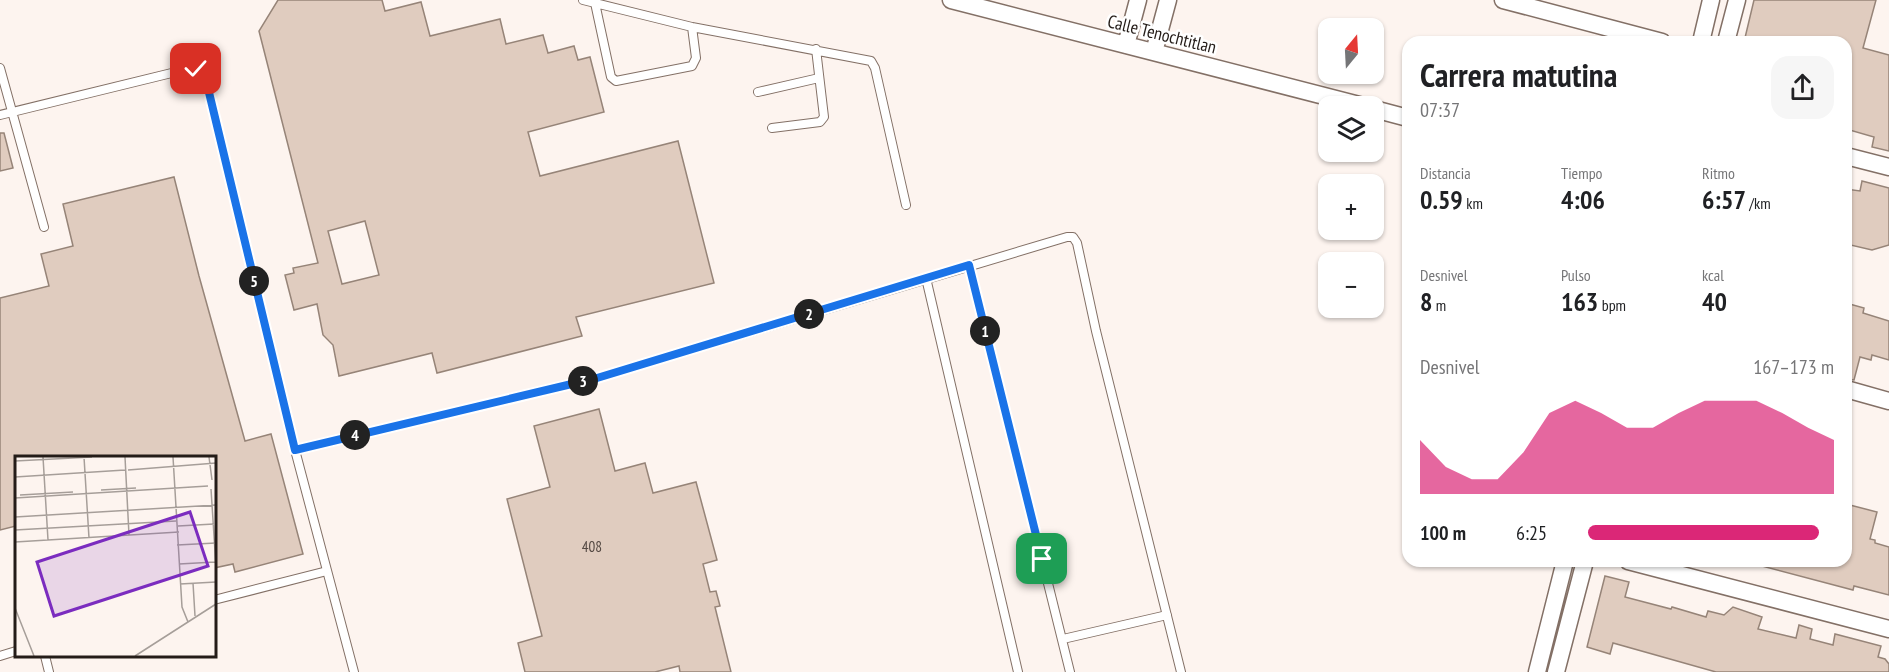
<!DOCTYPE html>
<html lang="es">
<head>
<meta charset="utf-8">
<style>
  :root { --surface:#fff; --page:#f6f6f6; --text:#202124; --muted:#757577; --accent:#db2777 }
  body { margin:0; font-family:"PT Sans Narrow",sans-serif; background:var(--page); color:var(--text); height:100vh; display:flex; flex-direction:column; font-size:22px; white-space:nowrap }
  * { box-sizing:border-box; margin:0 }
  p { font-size:20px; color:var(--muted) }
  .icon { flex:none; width:33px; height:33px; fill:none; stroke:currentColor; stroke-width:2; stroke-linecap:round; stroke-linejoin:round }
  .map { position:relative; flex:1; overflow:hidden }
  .sheet { position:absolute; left:1402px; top:36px; width:450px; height:531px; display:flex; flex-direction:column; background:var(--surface); border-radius:18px; box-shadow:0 2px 4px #0004 }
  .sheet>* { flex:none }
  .needle { width:39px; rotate:18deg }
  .fabs { position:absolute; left:1318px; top:18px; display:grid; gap:12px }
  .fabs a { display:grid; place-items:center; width:66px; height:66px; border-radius:12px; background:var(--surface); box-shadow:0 2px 4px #0004; font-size:30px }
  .pin { position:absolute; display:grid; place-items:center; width:51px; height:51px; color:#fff; margin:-26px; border-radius:12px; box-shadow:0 3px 9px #0006 }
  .km { position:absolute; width:30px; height:30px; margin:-15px; border-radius:50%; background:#222; color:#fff; font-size:16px; line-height:30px; text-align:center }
  .round { display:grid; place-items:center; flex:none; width:63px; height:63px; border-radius:18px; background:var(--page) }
  .headline { display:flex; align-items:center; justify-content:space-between; height:102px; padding:0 18px }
  h1 { font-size:33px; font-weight:800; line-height:45px }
  .stats { display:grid; grid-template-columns:repeat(3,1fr); gap:9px; height:102px; padding:6px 18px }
  .stats div { display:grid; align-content:center }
  .stats b { font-size:26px; font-weight:800 }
  .stats small { font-size:16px; font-weight:400 }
  .stats p { font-size:16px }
  .chart { height:168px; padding:12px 18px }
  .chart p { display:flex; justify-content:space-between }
  .chart svg { width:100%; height:108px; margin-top:6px; fill:var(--accent); opacity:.7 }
  ul { padding:0 18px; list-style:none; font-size:20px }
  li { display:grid; grid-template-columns:96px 72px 1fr; align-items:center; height:45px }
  li i { height:15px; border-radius:8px; background:var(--accent) }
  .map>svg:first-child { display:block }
  .building { fill:#e0ccbf; stroke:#968478; stroke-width:1.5; fill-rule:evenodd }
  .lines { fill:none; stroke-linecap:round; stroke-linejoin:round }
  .service-casing { stroke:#837066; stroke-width:10 }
  .minor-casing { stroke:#837066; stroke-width:19 }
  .service { stroke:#fff; stroke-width:8 }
  .minor { stroke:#fff; stroke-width:16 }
  .route-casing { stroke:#fff; stroke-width:12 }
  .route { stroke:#1a73e8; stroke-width:8 }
  .labels { text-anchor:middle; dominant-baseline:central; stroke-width:5; stroke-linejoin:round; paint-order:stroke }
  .number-label { font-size:15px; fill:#534842 }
  .street-label { font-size:18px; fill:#241c18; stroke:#fff }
  .inset-road { fill:none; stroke:#a69e99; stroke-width:1.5 }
  .view { fill:#7b2cbf; fill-opacity:0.15; stroke:#7b2cbf; stroke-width:3 }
  .inset-edge { fill:none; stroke:#241c18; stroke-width:3 }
</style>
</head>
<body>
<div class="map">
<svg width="1889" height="672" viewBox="0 0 1889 672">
  <rect width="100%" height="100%" fill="#fdf4ef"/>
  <path class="building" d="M278,0H382L385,11L421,2L430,36L500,19L506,44L543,35L548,53L574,46L578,60L590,57L604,112L528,132L540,176L678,141L714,283L576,317L582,336L437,373L432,353L339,376L333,345L323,335L317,304L294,310L285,275L294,273L293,268L318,263L259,31ZM365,221L379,275L342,284L328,231Z
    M1754,0H1876L1863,48L1889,55V151L1872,147L1874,137L1846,129V42H1744Z
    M0,133H4L13,168L0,171Z
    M174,177L199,276L245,441L271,434L303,554L235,572L233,564L214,568V458H16V526L0,530V298L49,286L41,254L73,246L63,204Z
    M1862,181L1889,188V245L1872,250L1846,244V189L1860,191Z
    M1846,303L1864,308L1863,313L1889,321V360L1872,355L1871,360L1860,357L1854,380L1846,379Z
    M599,409L615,471L645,463L653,493L696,482L717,560L703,564L710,592L716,591L720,606L715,607L731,672H680L679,666L655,672H525L518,643L542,636L507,499L550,487L534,426Z
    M1846,504L1877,512L1870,539L1875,540V543L1889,547V595L1854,586L1853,590L1758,565V561H1846Z
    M1605,576L1629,582L1625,597L1671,609L1672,607L1706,617L1708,611L1724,615L1733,607L1762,617L1758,629L1796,638L1799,625L1812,629L1810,639L1833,645L1835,634L1881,646L1878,657L1885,659L1889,664V672H1716L1613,643L1610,654L1587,647Z"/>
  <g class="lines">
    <defs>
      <path id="service" d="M583,0L692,27L871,61L875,68L906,205
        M595,3L611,77L616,81L692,66L696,58L692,27
        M0,68L44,227
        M758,92L819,78
        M0,115L188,69L196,70L206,80L295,450L354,672
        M772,128L820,122L824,117L816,49
        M969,265L1070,672
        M926,278L1018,672
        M295,450L597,378L1067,237H1073L1077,243L1096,331L1181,672
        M214,600L327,571
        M1063,639L1167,615
        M0,656L16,651
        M45,656L49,672"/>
      <path id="minor" d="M951,0L1363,106
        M1503,0L1662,42
        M1701,42L1711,0
        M1726,42L1737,0
        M1126,45L1138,0
        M1154,52L1168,0
        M1374,109L1408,118
        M1846,156L1889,167
        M1846,389L1889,401
        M1628,561L1889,629
        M1537,672L1565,561
        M1556,672L1585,561"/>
    </defs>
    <use href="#service" class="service-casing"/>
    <use href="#minor" class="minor-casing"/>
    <use href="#service" class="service"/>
    <use href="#minor" class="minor"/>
  </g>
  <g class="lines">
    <defs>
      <path id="route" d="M196,69L206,80L295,450L597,378L969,265L1042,559"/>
    </defs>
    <use href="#route" class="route-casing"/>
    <use href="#route" class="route"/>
  </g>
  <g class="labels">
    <g class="number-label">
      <text x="592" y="546">408</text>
    </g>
    <g class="street-label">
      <text transform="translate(1162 34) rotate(14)">Calle Tenochtitlan</text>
    </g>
  </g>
  <g transform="translate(15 456)">
    <rect width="201" height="201" fill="#fdf4ef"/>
    <path class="inset-road" d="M28,1L33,84M69,1L74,82M110,1L114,79M158,1L167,151L173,166M194,1L197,24M0,5L77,1M113,14L201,7M0,21L110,14M196,33L201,111M86,34L121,32M5,39L58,36M0,42L193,30M0,61L201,49M163,70L199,68M0,74L161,65M0,86L164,76M162,89L201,87M164,108L200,106M178,127L180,160M165,128L201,126M0,152L19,200M120,200L201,148"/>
    <path class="view" d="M175,56L193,110L39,160L22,106Z"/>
    <rect width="201" height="201" class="inset-edge"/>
  </g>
</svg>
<div class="fabs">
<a><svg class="needle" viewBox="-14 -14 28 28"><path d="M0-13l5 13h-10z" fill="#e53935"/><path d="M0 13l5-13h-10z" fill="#757577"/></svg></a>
<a><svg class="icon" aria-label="layers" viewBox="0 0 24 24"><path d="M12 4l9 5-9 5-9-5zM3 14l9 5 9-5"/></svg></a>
<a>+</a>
<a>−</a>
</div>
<div class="pin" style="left:1042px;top:559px;background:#1e9e55"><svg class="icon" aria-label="arrive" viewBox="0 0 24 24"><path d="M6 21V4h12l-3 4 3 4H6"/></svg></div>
<div class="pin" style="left:196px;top:69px;background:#d93025"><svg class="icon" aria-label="check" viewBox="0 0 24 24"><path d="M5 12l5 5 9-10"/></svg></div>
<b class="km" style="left:985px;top:331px">1</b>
<b class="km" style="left:809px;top:314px">2</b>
<b class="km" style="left:583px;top:381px">3</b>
<b class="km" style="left:355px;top:435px">4</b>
<b class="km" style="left:254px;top:281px">5</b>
<section class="sheet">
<div class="headline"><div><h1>Carrera matutina</h1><p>07:37</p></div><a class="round"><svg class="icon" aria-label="share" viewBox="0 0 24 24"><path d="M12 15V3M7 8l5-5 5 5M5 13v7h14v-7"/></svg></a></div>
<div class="stats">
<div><p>Distancia</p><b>0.59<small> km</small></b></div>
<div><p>Tiempo</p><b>4:06</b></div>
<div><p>Ritmo</p><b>6:57<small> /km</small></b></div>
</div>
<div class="stats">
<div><p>Desnivel</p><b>8<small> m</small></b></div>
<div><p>Pulso</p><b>163<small> bpm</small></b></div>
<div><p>kcal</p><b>40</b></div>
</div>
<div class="chart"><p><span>Desnivel</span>167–173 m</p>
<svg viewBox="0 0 160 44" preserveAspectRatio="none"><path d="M0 44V22L10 33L20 38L30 38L40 27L50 11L60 6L70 11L80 17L90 17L100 11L110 6L120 6L130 6L140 11L150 17L160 22V44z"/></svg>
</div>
<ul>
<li><b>100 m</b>6:25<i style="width:94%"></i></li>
</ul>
</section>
</div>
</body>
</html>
